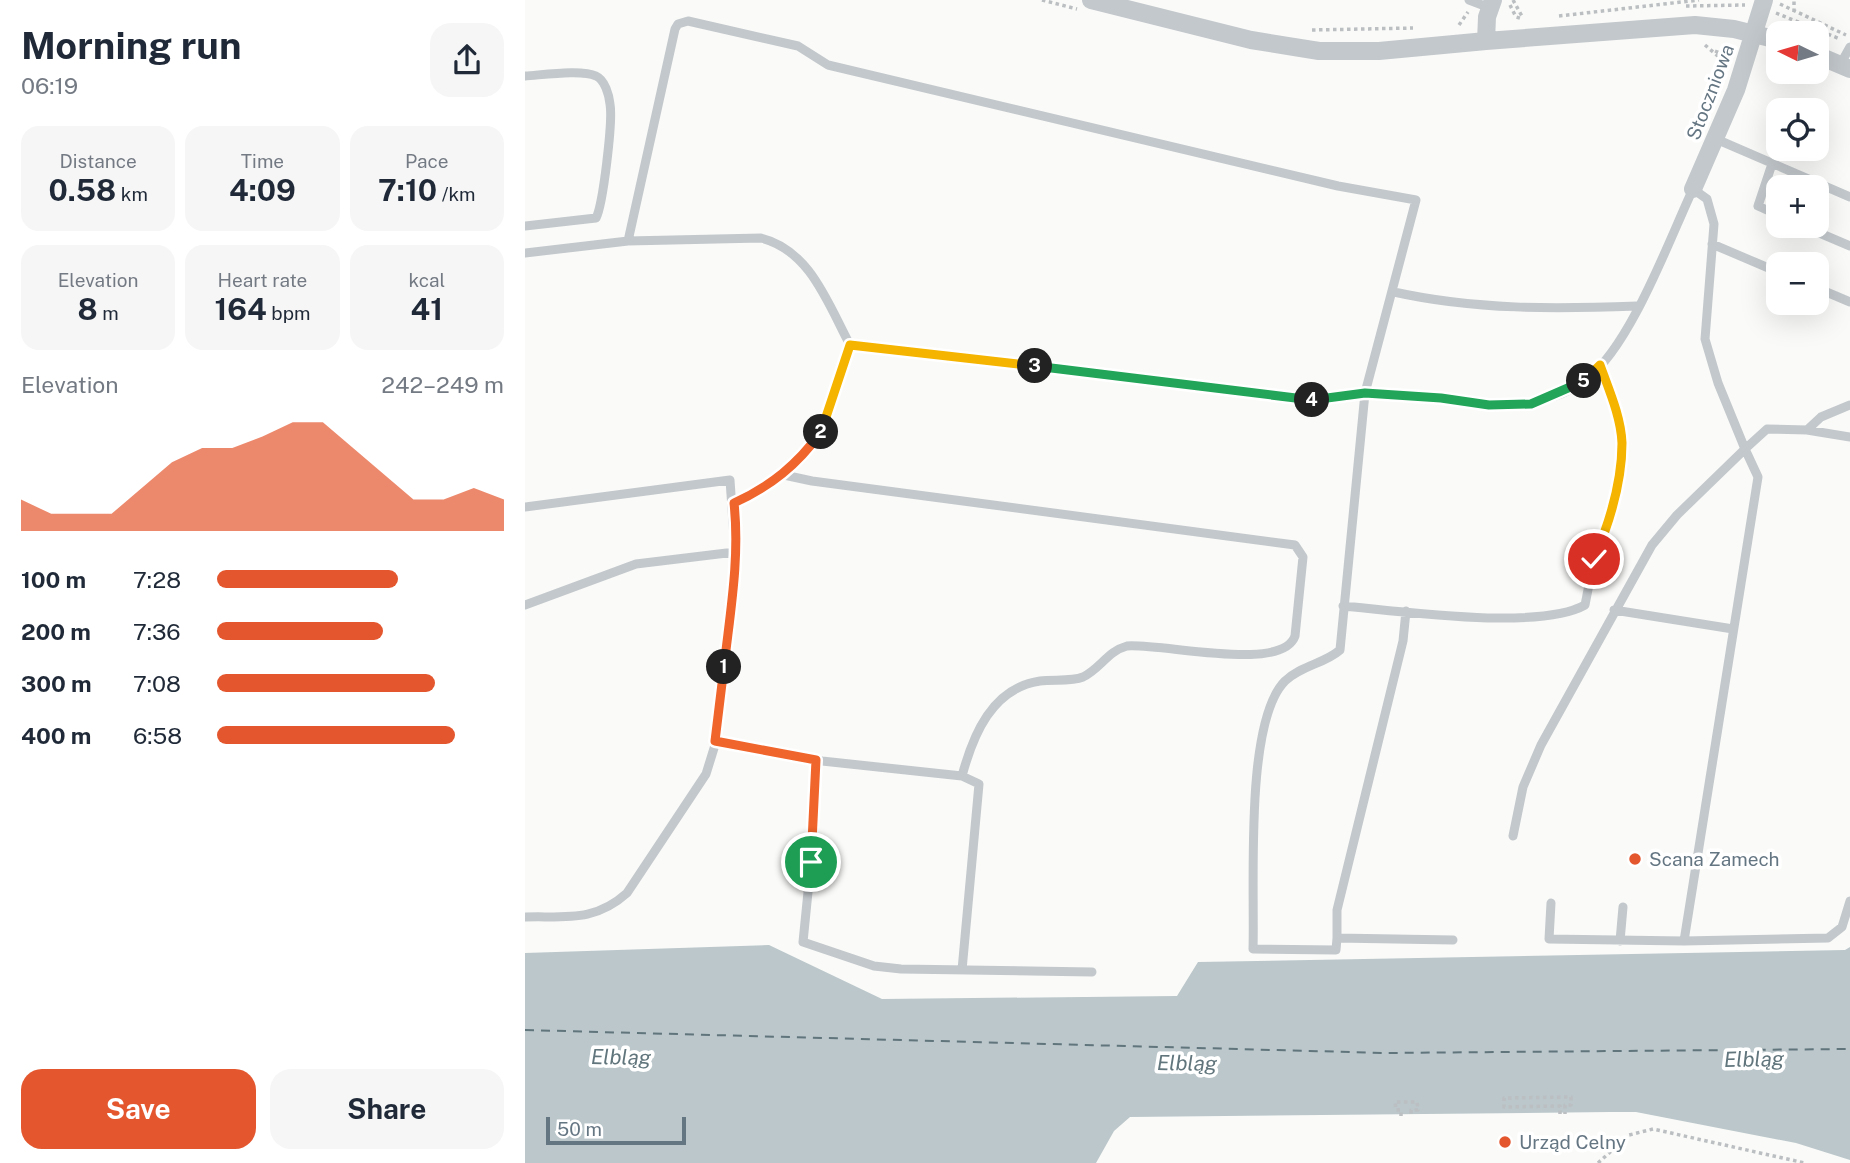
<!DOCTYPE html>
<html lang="en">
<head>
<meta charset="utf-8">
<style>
  :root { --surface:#fff; --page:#f6f6f7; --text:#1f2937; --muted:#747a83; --accent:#e4572e }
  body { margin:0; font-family:"Public Sans",sans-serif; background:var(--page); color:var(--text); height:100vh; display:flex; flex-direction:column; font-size:26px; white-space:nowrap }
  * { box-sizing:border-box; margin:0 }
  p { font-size:23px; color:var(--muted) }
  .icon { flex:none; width:38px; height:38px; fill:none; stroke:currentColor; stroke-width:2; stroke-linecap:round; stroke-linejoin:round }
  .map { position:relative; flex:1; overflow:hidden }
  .details { display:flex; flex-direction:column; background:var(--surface); width:525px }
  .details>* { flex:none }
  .needle { width:46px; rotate:275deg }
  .buttons { position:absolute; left:1241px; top:21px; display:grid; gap:14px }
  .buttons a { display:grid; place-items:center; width:63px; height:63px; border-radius:14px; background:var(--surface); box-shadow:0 7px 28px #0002; font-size:35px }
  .scale { position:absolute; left:21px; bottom:18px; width:140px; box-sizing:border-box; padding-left:7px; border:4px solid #657683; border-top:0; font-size:19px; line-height:24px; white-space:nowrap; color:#657683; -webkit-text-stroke:5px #fff; paint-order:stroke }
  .pin { position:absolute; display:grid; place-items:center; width:60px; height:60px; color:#fff; margin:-30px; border:4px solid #fff; border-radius:50%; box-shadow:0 2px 7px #0007 }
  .km { position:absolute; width:35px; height:35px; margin:-18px; border-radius:50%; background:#222; color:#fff; font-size:19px; line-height:35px; text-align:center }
  .round { display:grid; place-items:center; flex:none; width:74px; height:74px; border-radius:21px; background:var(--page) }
  .head { display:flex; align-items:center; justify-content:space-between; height:119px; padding:0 21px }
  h1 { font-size:38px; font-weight:700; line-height:52px }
  .stats { display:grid; grid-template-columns:repeat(3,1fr); gap:10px; height:119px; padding:7px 21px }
  .stats div { display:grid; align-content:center; border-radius:18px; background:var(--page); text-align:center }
  .stats b { font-size:30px; font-weight:700 }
  .stats small { font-size:19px; font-weight:400 }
  .stats p { font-size:19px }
  .chart { height:196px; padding:14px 21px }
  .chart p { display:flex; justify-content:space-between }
  .chart svg { width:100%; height:126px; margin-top:7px; fill:var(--accent); opacity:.7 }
  .cta { display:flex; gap:14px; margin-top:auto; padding:14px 21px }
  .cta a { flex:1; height:80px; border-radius:21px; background:var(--accent); color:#fff; font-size:28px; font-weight:700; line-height:80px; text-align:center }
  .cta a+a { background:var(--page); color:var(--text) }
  ul { padding:0 21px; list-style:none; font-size:23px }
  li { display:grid; grid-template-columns:112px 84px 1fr; align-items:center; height:52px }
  li i { height:18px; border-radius:9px; background:var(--accent) }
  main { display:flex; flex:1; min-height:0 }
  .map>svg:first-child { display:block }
  .water { fill:#bbc7cb }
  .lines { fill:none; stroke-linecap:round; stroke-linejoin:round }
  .ferry { stroke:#60757c; stroke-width:2; stroke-dasharray:9 7; stroke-linecap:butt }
  .path { stroke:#bbbfc2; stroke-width:3.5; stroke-dasharray:3.5 3.5; stroke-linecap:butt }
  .service { stroke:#c3c8cc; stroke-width:9 }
  .minor { stroke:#c3c8cc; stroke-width:18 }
  .split-1-casing { stroke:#fff; stroke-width:14 }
  .split-2-casing { stroke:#fff; stroke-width:14 }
  .split-3-casing { stroke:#fff; stroke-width:14 }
  .split-4-casing { stroke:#fff; stroke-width:14 }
  .split-5-casing { stroke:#fff; stroke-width:14 }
  .split-6-casing { stroke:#fff; stroke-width:14 }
  .split-1 { stroke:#f0652b; stroke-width:9 }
  .split-2 { stroke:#f0652b; stroke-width:9 }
  .split-3 { stroke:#f5b400; stroke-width:9 }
  .split-4 { stroke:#22a559; stroke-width:9 }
  .split-5 { stroke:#22a559; stroke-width:9 }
  .split-6 { stroke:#f5b400; stroke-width:9 }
  .poi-dot { fill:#e4572e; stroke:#fff; stroke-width:2.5 }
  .labels { text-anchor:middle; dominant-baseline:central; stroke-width:7; stroke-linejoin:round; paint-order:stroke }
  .street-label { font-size:19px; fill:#657683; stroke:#fff }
  .poi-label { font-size:19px; fill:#657683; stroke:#fff; text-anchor:start }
  .water-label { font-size:21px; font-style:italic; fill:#60757c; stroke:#fff }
</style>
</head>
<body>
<main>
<section class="details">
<div class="head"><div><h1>Morning run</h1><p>06:19</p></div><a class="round"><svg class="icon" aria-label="share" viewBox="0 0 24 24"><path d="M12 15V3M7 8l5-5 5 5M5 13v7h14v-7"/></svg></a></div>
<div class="stats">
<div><p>Distance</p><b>0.58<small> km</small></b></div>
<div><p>Time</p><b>4:09</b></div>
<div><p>Pace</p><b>7:10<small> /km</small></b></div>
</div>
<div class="stats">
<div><p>Elevation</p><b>8<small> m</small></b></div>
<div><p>Heart rate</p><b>164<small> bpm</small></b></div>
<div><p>kcal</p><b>41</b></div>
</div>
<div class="chart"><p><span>Elevation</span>242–249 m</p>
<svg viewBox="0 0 160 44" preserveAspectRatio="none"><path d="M0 44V33L10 38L20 38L30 38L40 29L50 20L60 15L70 15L80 11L90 6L100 6L110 15L120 24L130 33L140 33L150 29L160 33V44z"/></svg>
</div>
<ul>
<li><b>100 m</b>7:28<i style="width:63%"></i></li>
<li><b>200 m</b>7:36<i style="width:58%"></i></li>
<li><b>300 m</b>7:08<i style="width:76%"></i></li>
<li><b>400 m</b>6:58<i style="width:83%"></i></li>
</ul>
<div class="cta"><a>Save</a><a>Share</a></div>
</section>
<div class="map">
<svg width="1325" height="1163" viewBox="0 0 1325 1163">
  <rect width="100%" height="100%" fill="#fafaf8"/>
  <path class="water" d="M244,945L357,999L652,996L673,962L1320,950L1325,947V1160L1271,1143L1111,1112H1085L605,1117L589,1131L571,1163H0V953Z"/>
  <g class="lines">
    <path class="ferry" d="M0,1030L861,1053L1325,1049"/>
    <path class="path" d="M517,0L552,9
      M988,0L998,18
      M1255,4L1321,35
      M985,5L991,17L998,19
      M1161,6L1220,5
      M1269,12V0
      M1251,13L1315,39
      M1034,16L1174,0
      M934,25L943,12
      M787,30L888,28
      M1180,45L1194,57L1196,72
      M1190,51L1205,57
      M1035,1114V1106L979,1107V1098L1046,1097V1105H1040V1114
      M876,1116V1110H871L870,1102H892L893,1110H886V1115
      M1073,1163L1104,1135L1128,1129L1280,1163"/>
    <path class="service" d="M944,0L965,8
      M1315,65L1325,47
      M0,76C17,75 57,69 71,76C80,80 84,95 85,104C88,121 78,205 71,218L0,226
      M1191,139L1325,197
      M1247,164L1233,206L1253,215
      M1278,226L1325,246
      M103,241L150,29L153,24L163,21L273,46L303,65L813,186L891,200L840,393L815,650C799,664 777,665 760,681C719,722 730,890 728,949L811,950L812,938
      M1187,244L1253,272
      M0,253L103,241L236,238C285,250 303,304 325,345C302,427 291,465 209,503
      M1292,288L1325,302
      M869,292C950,310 1030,309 1112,306
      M325,345L770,399C797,400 814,395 839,393C882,391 924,404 966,405C1000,406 1035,400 1062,379C1106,345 1144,240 1168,189L1182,199L1189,224L1180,339L1193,383L1220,449L1152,515L1127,545L1016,745L998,787L988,836
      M1282,430L1296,417L1325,405
      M1325,437L1282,430L1242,429L1220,449L1233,477L1159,941L1303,938L1317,927L1325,901
      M0,507L205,480L210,552L190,745L181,774L102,893C70,922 41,916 0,917
      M0,605L111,564L210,552
      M818,606C873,611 1014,631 1060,605L1069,559L1089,502L1097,443L1092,413L1075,365
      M1089,610L1208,629
      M881,611L878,641L812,910V938L928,940
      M190,741L297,761L437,776C448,735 467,688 515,681C528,679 546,682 558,677C575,669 583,651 602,646C638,643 757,673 770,636L778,557L770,545L287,481L259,475
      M291,760L286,862L278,942L349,966L376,969L567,972
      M1026,903L1024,939L1159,941
      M1095,941L1098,907
      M437,970L454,784L437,776"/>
    <path class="minor" d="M566,0L726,40L794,51H854L961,41L962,17L968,0
      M961,41L1170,25L1209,29L1253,40
      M1292,55L1325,69
      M1168,189L1211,90L1239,0"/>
  </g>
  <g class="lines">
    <defs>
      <path id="split-1" d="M199,667L190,741L291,760L286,862"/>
      <path id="split-2" d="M199,667C205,613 215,558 209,503C246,486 272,465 296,432"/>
      <path id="split-3" d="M296,432L325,345L510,366"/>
      <path id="split-4" d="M510,366L787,400"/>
      <path id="split-5" d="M787,400L840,393L916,398L964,405L1006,404L1059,381"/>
      <path id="split-6" d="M1059,381L1075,365C1084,390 1096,417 1097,443C1097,482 1084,524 1069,559"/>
    </defs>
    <use href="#split-1" class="split-1-casing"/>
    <use href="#split-2" class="split-2-casing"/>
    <use href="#split-3" class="split-3-casing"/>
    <use href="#split-4" class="split-4-casing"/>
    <use href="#split-5" class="split-5-casing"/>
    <use href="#split-6" class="split-6-casing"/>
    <use href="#split-1" class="split-1"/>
    <use href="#split-2" class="split-2"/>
    <use href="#split-3" class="split-3"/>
    <use href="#split-4" class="split-4"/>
    <use href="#split-5" class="split-5"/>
    <use href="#split-6" class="split-6"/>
  </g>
  <g class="poi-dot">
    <circle cx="1110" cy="859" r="7"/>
    <circle cx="980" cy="1142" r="7"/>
  </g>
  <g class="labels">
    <g class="street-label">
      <text transform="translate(1185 92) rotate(-69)">Stoczniowa</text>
    </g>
    <g class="poi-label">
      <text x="1124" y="859">Scana Zamech</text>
      <text x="994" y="1142">Urząd Celny</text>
    </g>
    <g class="water-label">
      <text transform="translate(96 1057) rotate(1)">Elbląg</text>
      <text transform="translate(1229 1059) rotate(-1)">Elbląg</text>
      <text transform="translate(662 1063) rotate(1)">Elbląg</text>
    </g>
  </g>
</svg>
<div class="buttons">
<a><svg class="needle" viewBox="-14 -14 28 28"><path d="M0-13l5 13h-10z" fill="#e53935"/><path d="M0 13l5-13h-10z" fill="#747a83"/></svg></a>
<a><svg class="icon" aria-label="locate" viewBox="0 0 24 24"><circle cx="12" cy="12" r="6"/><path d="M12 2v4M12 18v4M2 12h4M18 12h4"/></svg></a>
<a>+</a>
<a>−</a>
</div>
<div class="scale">50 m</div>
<div class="pin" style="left:286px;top:862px;background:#1e9e55"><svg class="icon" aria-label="arrive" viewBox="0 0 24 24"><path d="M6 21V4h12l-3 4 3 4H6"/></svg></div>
<div class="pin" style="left:1069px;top:559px;background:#d93025"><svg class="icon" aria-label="check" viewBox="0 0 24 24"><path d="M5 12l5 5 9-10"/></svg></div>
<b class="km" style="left:199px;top:667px">1</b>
<b class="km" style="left:296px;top:432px">2</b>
<b class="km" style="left:510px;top:366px">3</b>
<b class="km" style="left:787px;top:400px">4</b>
<b class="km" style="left:1059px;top:381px">5</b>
</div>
</main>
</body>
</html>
